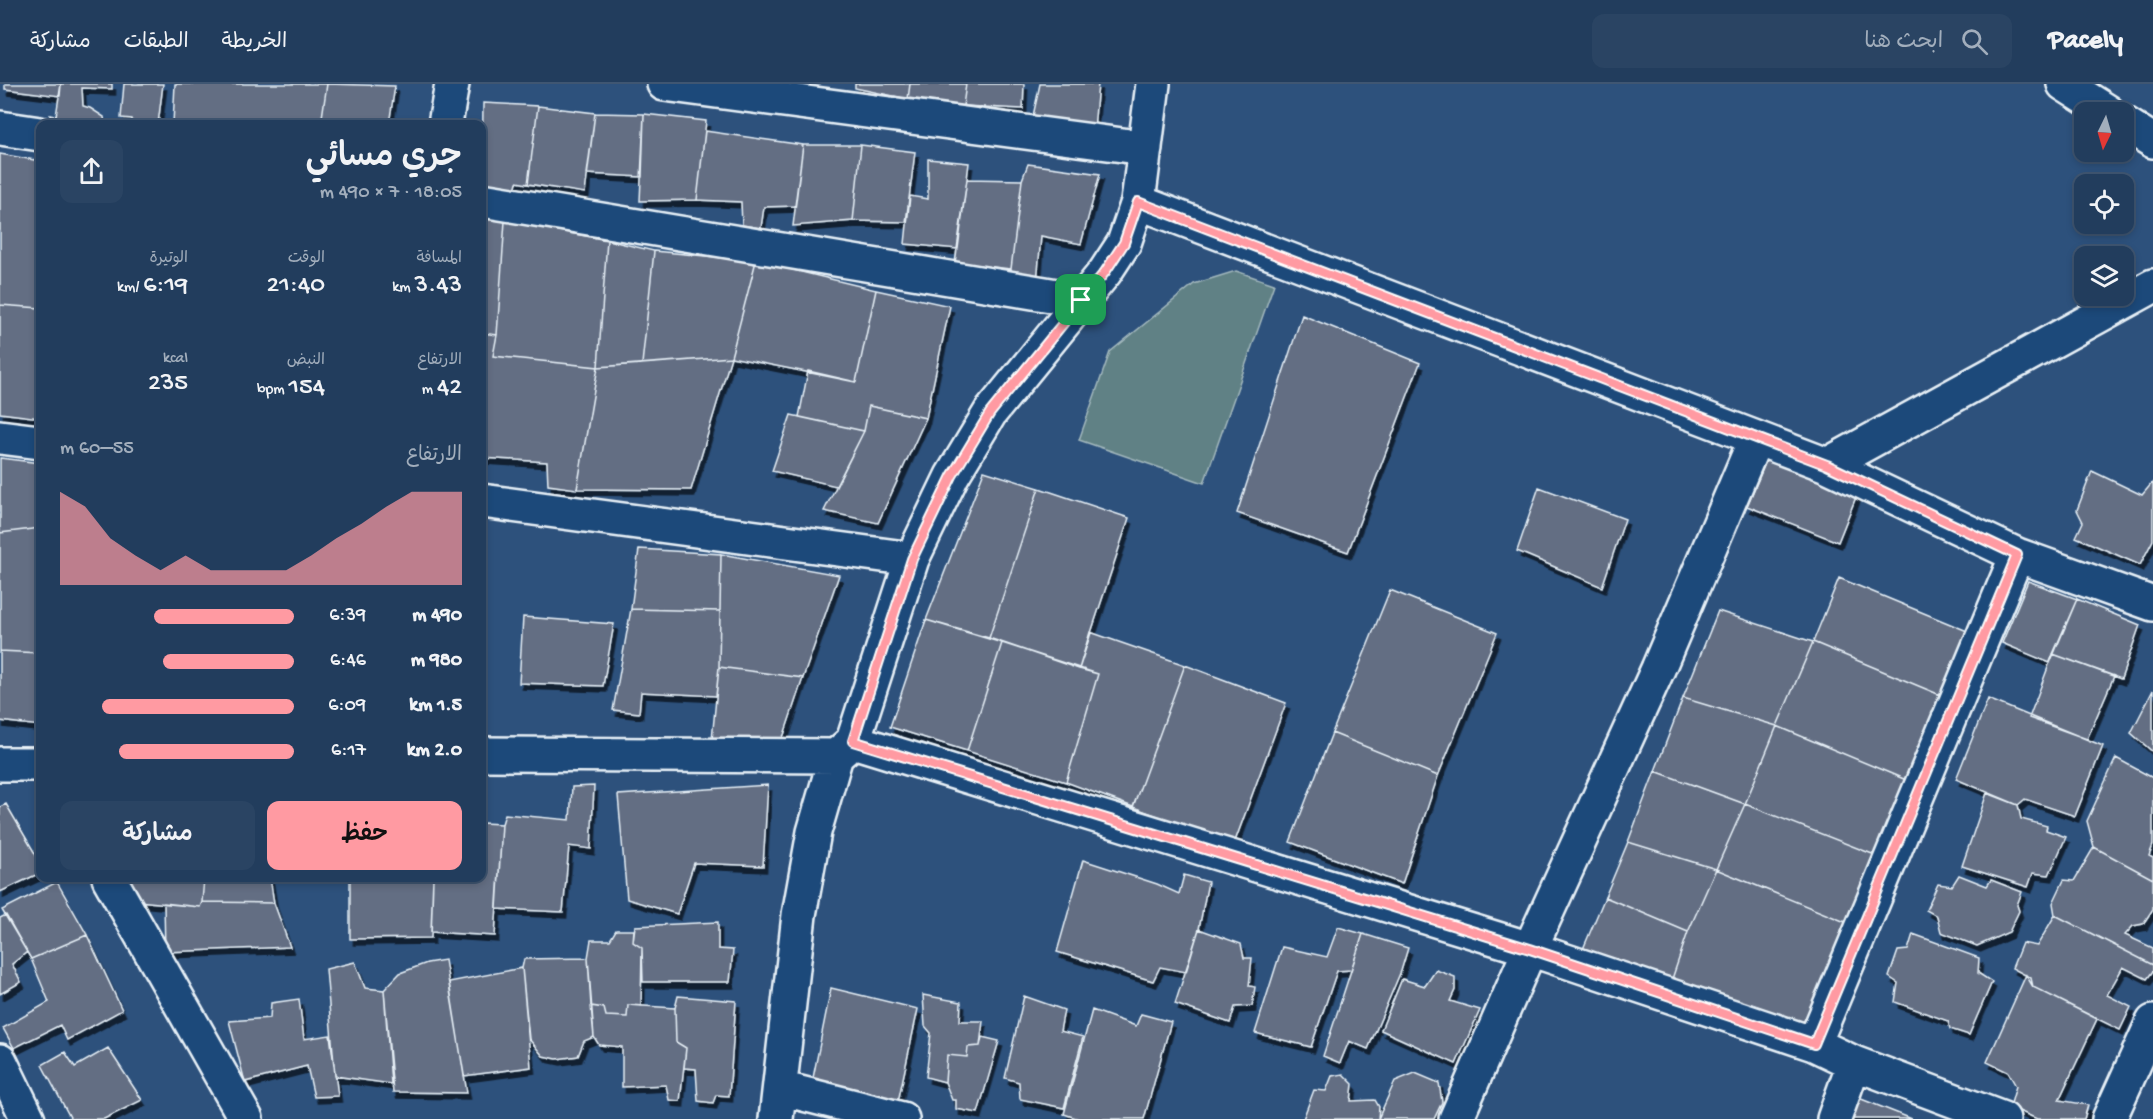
<!DOCTYPE html>
<html lang="ar">
<head>
<meta charset="utf-8">
<style>
  :root { --surface:#223d5d; --page:#2a4463; --text:#f1f3f6; --muted:#a2aebc; --line:#3f5672; --accent:#ff9aa2 }
  body { margin:0; font-family:"Gochi Hand","Playpen Sans Arabic",sans-serif; background:var(--page); color:var(--text); direction:rtl; height:100vh; display:flex; flex-direction:column; font-size:22px; white-space:nowrap }
  * { box-sizing:border-box; margin:0 }
  p { font-size:20px; color:var(--muted) }
  .icon { flex:none; width:33px; height:33px; fill:none; stroke:currentColor; stroke-width:2; stroke-linecap:round; stroke-linejoin:round }
  .map { position:relative; flex:1; overflow:hidden; direction:ltr }
  .drawer { position:absolute; left:36px; top:36px; width:450px; height:762px; display:flex; flex-direction:column; background:var(--surface); border-radius:12px; box-shadow:0 3px 9px #0003,0 0 0 2px var(--line); direction:rtl }
  .drawer>* { flex:none }
  .needle { width:39px; rotate:185deg }
  .controls { position:absolute; left:2074px; top:18px; display:grid; gap:12px }
  .controls a { display:grid; place-items:center; width:60px; height:60px; border-radius:12px; background:var(--surface); box-shadow:0 3px 9px #0003,0 0 0 2px var(--line); font-size:30px }
  .pin { position:absolute; display:grid; place-items:center; width:51px; height:51px; color:#fff; margin:-26px; border-radius:12px; box-shadow:0 3px 9px #0006 }
  .round { display:grid; place-items:center; flex:none; width:63px; height:63px; border-radius:12px; background:var(--page) }
  .head { display:flex; align-items:center; justify-content:space-between; height:102px; padding:0 24px }
  h1 { font-size:33px; font-weight:600; line-height:45px }
  .metrics { display:grid; grid-template-columns:repeat(3,1fr); gap:9px; height:102px; padding:6px 24px }
  .metrics div { display:grid; align-content:center }
  .metrics b { font-size:26px; font-weight:600 }
  .metrics small { font-size:16px; font-weight:400 }
  .metrics p { font-size:16px }
  .chart { height:168px; padding:12px 24px }
  .chart p { display:flex; justify-content:space-between }
  .chart svg { width:100%; height:108px; margin-top:6px; fill:var(--accent); opacity:.7 }
  .action { display:flex; gap:12px; margin-top:auto; padding:12px 24px }
  .action a { flex:1; height:69px; border-radius:12px; background:var(--accent); color:#111; font-size:24px; font-weight:600; line-height:69px; text-align:center }
  .action a+a { background:var(--page); color:var(--text) }
  ul { padding:0 24px; list-style:none; font-size:20px }
  li { display:grid; grid-template-columns:96px 72px 1fr; align-items:center; height:45px }
  li i { height:15px; border-radius:8px; background:var(--accent) }
  header { display:flex; align-items:center; gap:36px; box-sizing:border-box; height:84px; padding:0 30px; background:var(--surface); border-bottom:2px solid var(--line) }
  header strong { font-size:28px }
  nav { display:flex; gap:33px; margin-inline-start:auto; font-size:21px }
  .search { width:420px; height:54px; background:var(--page); display:flex; align-items:center; gap:15px; box-sizing:border-box; padding:0 21px; border-radius:12px; color:var(--muted); font-size:22px }
  .map>svg:first-child { display:block }
  .green { fill:#608185; stroke:#a4b9be; stroke-width:1.5 }
  .building { fill:#636e83; stroke:#e8f1f8; stroke-width:1.5; filter:url(#shadow) }
  .lines { fill:none; stroke-linecap:round; stroke-linejoin:round }
  .minor-casing { stroke:#e8f1f8; stroke-width:38 }
  .minor { stroke:#1f4a7a; stroke-width:33 }
  .route-casing { stroke:#fff; stroke-width:12 }
  .route { stroke:#ff9aa2; stroke-width:8 }
</style>
</head>
<body>
<header>
<strong>Pacely</strong>
<div class="search"><svg class="icon" aria-label="search" viewBox="0 0 24 24"><circle cx="10" cy="10" r="6"/><path d="M15 15l6 6"/></svg>ابحث هنا</div>
<nav><a>الخريطة</a><a>الطبقات</a><a>مشاركة</a></nav>
</header>
<div class="map">
<svg width="2153" height="1035" viewBox="0 0 2153 1035">
  <defs>
    <filter id="shadow"><feDropShadow dx="3.5" dy="6" stdDeviation="0" flood-color="#0009"/></filter>
  </defs>
  <rect width="100%" height="100%" fill="#2d517c"/>
  <filter id="ink" filterUnits="userSpaceOnUse"><feTurbulence type="fractalNoise" baseFrequency=".0167" numOctaves="2"/><feDisplacementMap in="SourceGraphic" scale="12" xChannelSelector="R" yChannelSelector="G"/><feConvolveMatrix kernelMatrix="1 2 1 2 8 2 1 2 1" color-interpolation-filters="sRGB"/></filter>
  <g filter="url(#ink)">
    <path class="green" d="M1236,187L1274,200L1204,399L1079,356L1110,268L1194,200Z"/>
    <path class="building" d="M5,0H61L60,12L5,5Z
      M61,0H112V5L82,4L83,22L90,24L104,33L105,40H50V31L56,32Z
      M124,0H163L158,40H132V35L121,34Z
      M175,0H327L321,40H173Z
      M327,0L395,2L389,40H321Z
      M855,0H910L908,15L855,4Z
      M910,0H966L963,22L908,15Z
      M966,0H1024L1023,25L963,22Z
      M1040,0H1098L1094,45L1033,32Z
      M483,19L538,22L528,100L517,98L513,113L482,108Z
      M538,22L595,29L585,109L528,100Z
      M595,29L644,30L642,93L587,90Z
      M644,30L706,37L697,116L640,117Z
      M705,47L803,61L795,122L764,123L761,144L742,141L741,118L697,116Z
      M803,61H861L853,137L793,142Z
      M861,61L915,68L906,138L853,137Z
      M0,70L40,77V224L0,221Z
      M928,75L969,79L958,165L905,160L910,112L928,115Z
      M1028,80L1100,90L1081,160L1041,152L1037,199L1014,198L1011,185L1022,96Z
      M967,95L1022,96L1011,185L955,179Z
      M482,135L505,137L497,251L482,249Z
      M505,137L607,156L598,283L493,272L497,251Z
      M607,156L654,167L642,280L598,283Z
      M654,167L756,177L731,273L642,280Z
      M756,177L876,206L856,298L731,273Z
      M876,206L950,222L926,334L869,322L864,347L799,333L808,287L856,298Z
      M0,221L40,224V334L0,329Z
      M1302,231L1420,279L1348,468L1237,429Z
      M482,249L497,251L493,272L598,283L577,405L548,401L547,378L482,374Z
      M731,273L691,406L577,405L598,283Z
      M869,322L926,334L878,439L824,427L864,347Z
      M791,331L864,347L836,402L772,387Z
      M1768,372L1858,408L1838,458L1747,422Z
      M0,374L40,379V444L0,449Z
      M984,387L1039,404L989,554L926,536Z
      M2092,387L2142,411L2153,398V456L2140,481L2076,453L2083,438L2077,426Z
      M1539,403L1625,435L1602,503L1517,467Z
      M1039,404L1129,434L1079,585L989,554Z
      M40,444V569L0,567V449Z
      M639,465L721,470L720,527L631,525Z
      M721,470L839,491L803,594L719,583Z
      M1839,494L1972,549L1945,613L1813,558Z
      M2028,497L2077,515L2050,579L2002,559Z
      M1390,506L1497,549L1438,692L1332,649Z
      M2077,515L2140,541L2121,595L2053,570Z
      M631,525L720,527L719,583L716,612L641,608L639,629L613,626Z
      M1718,527L1813,558L1777,642L1683,614Z
      M523,533L614,540L603,602L519,599Z
      M926,536L1002,559L967,667L890,643Z
      M1090,548L1185,581L1133,723L1066,698L1098,590L1079,585Z
      M1813,558L1945,613L1911,698L1777,642Z
      M1002,559L1098,590L1066,698L967,667Z
      M0,567L40,569V642L0,637Z
      M2053,570L2114,592L2087,655L2029,634Z
      M1185,581L1286,619L1234,760L1133,723Z
      M719,583L803,594L784,651L778,660L712,656Z
      M2153,606V668L2131,649Z
      M1683,614L1777,642L1745,720L1655,687Z
      M1988,615L2103,662L2075,732L2025,715L2018,721L1956,695Z
      M1777,642L1911,698L1880,773L1745,720Z
      M1332,649L1438,692L1402,800L1290,758Z
      M2116,674L2153,694V761L2149,772L2153,774V795L2094,763L2087,737Z
      M1655,687L1745,720L1716,785L1628,758Z
      M768,701L763,782L694,779L677,830L627,815L618,711Z
      M594,702L591,765L569,762L563,828L497,825L502,740L505,730L570,736L572,703Z
      M1987,709L2018,721L2021,735L2047,742L2046,746L2066,753L2049,791L2033,789L2028,803L1962,782Z
      M6,720L40,778V789L0,808V723Z
      M1745,720L1880,773L1855,842L1716,785Z
      M482,739L502,740L495,852L431,848L433,794H482Z
      M1628,758L1716,785L1688,848L1605,813Z
      M2094,763L2153,795V825L2143,840L2133,842L2125,851L2153,864V881L2055,831L2053,819L2064,796L2074,797Z
      M1083,776L1157,800L1179,810L1184,791L1208,798L1199,845L1186,888L1160,883L1153,897L1057,868Z
      M1716,785L1855,842L1815,948L1671,898L1688,848Z
      M1959,791L1987,802L1991,796L2022,808L2017,821L2019,827L2009,848L1977,862L1941,848L1937,832L1926,826L1938,800L1952,802Z
      M120,794H204L202,818L200,823L127,816Z
      M204,794H270L274,819L202,818Z
      M350,794H433L431,854L350,855Z
      M57,798L87,851L31,875L2,826Z
      M1605,813L1688,848L1671,898L1583,865Z
      M202,818L274,819L290,863L165,868L164,819L200,823Z
      M6,831L27,868L12,880L21,898L0,910V834Z
      M2055,831L2153,881V887L2147,895L2123,883L2107,911L2131,923L2120,946L2033,903L2031,894L2012,884L2022,859L2037,862Z
      M718,838V865L733,866L730,898H643L642,864L633,858L635,842Z
      M1338,843L1363,850L1351,886L1337,887L1311,963L1255,949L1282,863L1327,873Z
      M1199,845L1241,860L1244,874H1252L1249,902L1255,903L1252,922L1235,923L1230,939L1175,920Z
      M616,846H634L633,858L642,864L641,922L628,921L627,933L606,932L604,924L591,922L588,874L591,856H610Z
      M1363,850L1408,864L1401,887L1368,965L1349,957L1340,979L1323,972Z
      M1913,850L1979,874L1978,889L1992,898L1969,951L1950,945L1948,937L1895,918L1898,899L1889,893L1898,867L1908,866Z
      M87,851L122,926L67,956L60,941L14,964L3,944L49,918L31,875Z
      M588,874L594,953L584,957L578,972L557,975L543,972L529,955L522,884L524,875Z
      M445,876L467,1009L393,1008L384,906L400,889L427,879Z
      M355,878L365,904L384,906L391,1000L335,992L326,885Z
      M522,884L531,983L464,992L449,898Z
      M1436,886L1455,893V906L1450,917L1480,926L1456,980L1381,946L1402,895L1425,902Z
      M2026,891L2033,903L2097,935L2059,1016L2088,1021L2084,1035H2037L2010,1023L2016,1002L2008,988L1987,978Z
      M831,904L918,925L896,1027L811,1004Z
      M923,911L961,918L960,937H983L980,962L968,963L967,973L947,971L945,998L926,993L931,949L925,942Z
      M678,912L736,917L729,1012L716,1011L713,1019L698,1017L696,985L684,984L686,964L676,958L675,924Z
      M1024,912L1064,926L1060,947L1083,953L1064,1024L1020,1015L1019,998L1005,994Z
      M299,915L304,955L330,951L338,1012L314,1013L307,982L245,998L229,937L270,934L271,919Z
      M628,921L675,924L676,958L686,964L680,1017L669,1016L666,1001L622,1003V963L599,961L594,953L591,922L604,924L606,932L627,933Z
      M1092,926L1136,942L1141,930L1171,938L1144,1035H1079L1064,1030Z
      M982,953L999,957L978,1029L956,1025V1016H952L945,998L947,971L967,973L968,963L980,962Z
      M108,964L142,1016L104,1035H71L42,981L65,968L75,983Z
      M1415,989L1439,999L1442,1018L1434,1035H1378L1395,997Z
      M1343,990L1353,1000L1351,1017L1375,1016L1379,1023L1378,1035H1303L1314,1006L1326,1007L1332,992Z
      M1851,1011L1912,1035H1844Z"/>
    <g class="lines">
      <defs>
        <path id="minor" d="M664,0L1145,64
          M2064,0L2108,28
          M2124,39L2153,57
          M445,40L452,0
          M0,44L40,50
          M482,116L1081,216
          M1138,118L1827,381L2017,471L2153,520
          M0,353L40,358
          M1827,381L2153,202
          M482,417L912,475
          M853,657L1530,865L1814,960L1854,979L2003,1035
          M482,670L836,672
          M0,680H40
          M109,794L246,1035
          M1814,960L2017,471
          M0,977L28,1035
          M780,1004L902,1035
          M776,1035L799,831L814,748L836,672L853,657L912,475L952,392L990,329L1105,188L1124,159L1138,118L1153,0
          M1456,1035L1530,865L1658,585L1756,354
          M1834,1035L1854,979
          M2109,1035L2153,938"/>
      </defs>
      <use href="#minor" class="minor-casing"/>
      <use href="#minor" class="minor"/>
    </g>
  </g>
  <g class="lines" filter="url(#ink)">
    <defs>
      <path id="route" d="M1138,118L1827,381L2017,471L1814,960L1530,865L853,657L912,475L952,392L990,329L1105,188L1124,159Z"/>
    </defs>
    <use href="#route" class="route-casing"/>
    <use href="#route" class="route"/>
  </g>
</svg>
<div class="controls">
<a><svg class="needle" viewBox="-14 -14 28 28"><path d="M0-13l5 13h-10z" fill="#e53935"/><path d="M0 13l5-13h-10z" fill="#a2aebc"/></svg></a>
<a><svg class="icon" aria-label="locate" viewBox="0 0 24 24"><circle cx="12" cy="12" r="6"/><path d="M12 2v4M12 18v4M2 12h4M18 12h4"/></svg></a>
<a><svg class="icon" aria-label="layers" viewBox="0 0 24 24"><path d="M12 4l9 5-9 5-9-5zM3 14l9 5 9-5"/></svg></a>
</div>
<div class="pin" style="left:1081px;top:216px;background:#1e9e55"><svg class="icon" aria-label="arrive" viewBox="0 0 24 24"><path d="M6 21V4h12l-3 4 3 4H6"/></svg></div>
<section class="drawer">
<div class="head"><div><h1>جري مسائي</h1><p>18:05 · 7 × 490 m</p></div><a class="round"><svg class="icon" aria-label="share" viewBox="0 0 24 24"><path d="M12 15V3M7 8l5-5 5 5M5 13v7h14v-7"/></svg></a></div>
<div class="metrics">
<div><p>المسافة</p><b>3.43<small> km</small></b></div>
<div><p>الوقت</p><b>21:40</b></div>
<div><p>الوتيرة</p><b>6:19<small> /km</small></b></div>
</div>
<div class="metrics">
<div><p>الارتفاع</p><b>42<small> m</small></b></div>
<div><p>النبض</p><b>154<small> bpm</small></b></div>
<div><p>kcal</p><b>235</b></div>
</div>
<div class="chart"><p><span>الارتفاع</span>55–60 m</p>
<svg viewBox="0 0 160 44" preserveAspectRatio="none"><path d="M0 44V6L10 12L20 25L30 32L40 38L50 32L60 38L70 38L80 38L90 38L100 32L110 25L120 19L130 12L140 6L150 6L160 6V44z"/></svg>
</div>
<ul>
<li><b>490 m</b>6:39<i style="width:60%"></i></li>
<li><b>980 m</b>6:46<i style="width:56%"></i></li>
<li><b>1.5 km</b>6:09<i style="width:82%"></i></li>
<li><b>2.0 km</b>6:17<i style="width:75%"></i></li>
</ul>
<div class="action"><a>حفظ</a><a>مشاركة</a></div>
</section>
</div>
</body>
</html>
